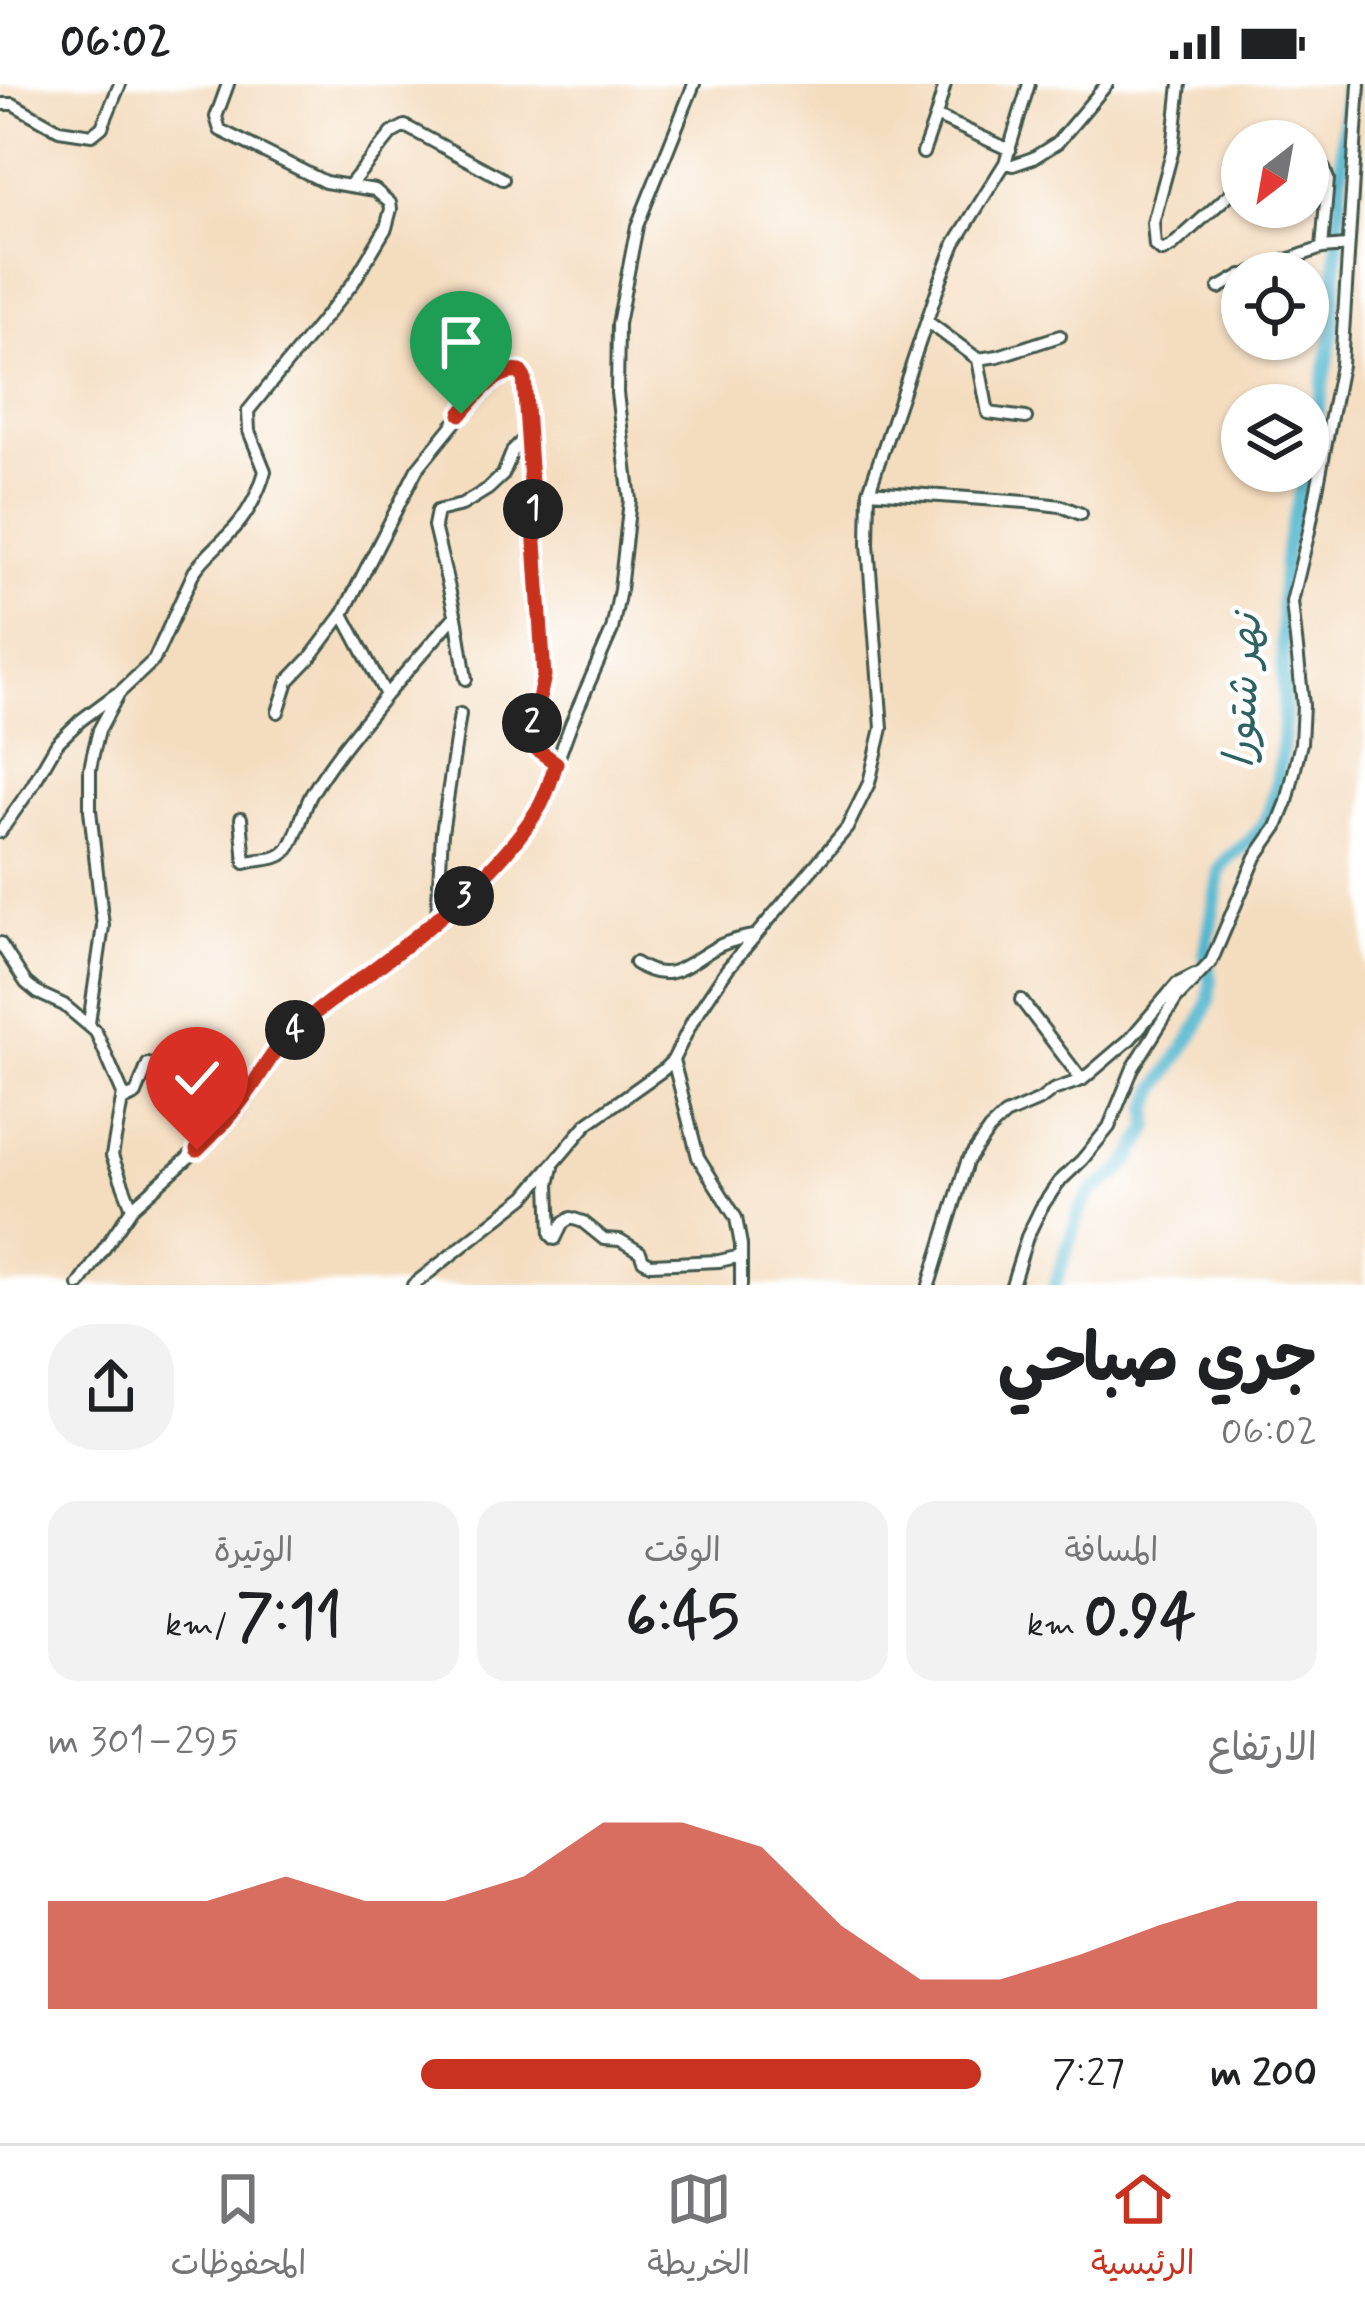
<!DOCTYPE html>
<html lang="ar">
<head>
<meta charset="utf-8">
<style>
  :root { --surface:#fff; --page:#f2f2f2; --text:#202124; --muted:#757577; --line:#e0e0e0; --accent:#c8321e }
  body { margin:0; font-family:Mynerve,"Playpen Sans Arabic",sans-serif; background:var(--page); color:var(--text); direction:rtl; height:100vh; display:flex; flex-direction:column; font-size:45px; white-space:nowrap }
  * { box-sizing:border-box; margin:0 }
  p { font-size:39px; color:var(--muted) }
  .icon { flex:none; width:66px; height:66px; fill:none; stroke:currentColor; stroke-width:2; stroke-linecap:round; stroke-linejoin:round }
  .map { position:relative; height:1201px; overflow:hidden; direction:ltr }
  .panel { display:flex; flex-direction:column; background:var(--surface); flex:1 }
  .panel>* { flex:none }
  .needle { width:78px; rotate:211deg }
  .controls { position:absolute; left:1221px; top:36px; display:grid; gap:24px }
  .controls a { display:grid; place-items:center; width:108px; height:108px; border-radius:50%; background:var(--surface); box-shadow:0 3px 9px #0004; font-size:60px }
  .pin { position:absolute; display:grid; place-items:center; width:102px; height:102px; color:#fff; margin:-123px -51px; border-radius:50% 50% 50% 0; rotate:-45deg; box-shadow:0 0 12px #0007 }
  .pin .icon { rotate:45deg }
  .km { position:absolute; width:60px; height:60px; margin:-30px; border-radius:50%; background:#222; color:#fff; font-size:33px; line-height:60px; text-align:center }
  .round { display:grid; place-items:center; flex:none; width:126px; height:126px; border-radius:48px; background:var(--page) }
  .overview { display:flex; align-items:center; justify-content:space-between; height:204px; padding:0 48px }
  h1 { font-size:66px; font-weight:700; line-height:90px }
  .metrics { display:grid; grid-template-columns:repeat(3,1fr); gap:18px; height:204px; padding:12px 48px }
  .metrics div { display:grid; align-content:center; border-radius:30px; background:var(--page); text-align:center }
  .metrics b { font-size:60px; font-weight:700 }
  .metrics small { font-size:33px; font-weight:400 }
  .metrics p { font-size:33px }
  .chart { height:336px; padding:24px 48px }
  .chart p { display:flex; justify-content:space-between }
  .chart svg { width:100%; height:216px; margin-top:12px; fill:var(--accent); opacity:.7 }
  ul { padding:0 48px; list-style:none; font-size:39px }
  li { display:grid; grid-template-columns:192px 144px 1fr; align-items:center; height:90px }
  li i { height:30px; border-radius:15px; background:var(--accent) }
  .status { display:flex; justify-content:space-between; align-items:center; height:84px; padding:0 60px; background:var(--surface); direction:ltr }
  .status svg { height:33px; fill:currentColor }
  .tabs { display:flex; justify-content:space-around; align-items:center; height:168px; border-top:3px solid var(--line); background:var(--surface); font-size:33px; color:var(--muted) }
  .tabs a { display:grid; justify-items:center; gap:6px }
  .tabs .selected { color:var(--accent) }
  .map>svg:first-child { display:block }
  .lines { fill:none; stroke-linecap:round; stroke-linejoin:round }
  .river { stroke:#4eb5cd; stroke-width:14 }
  .minor-casing { stroke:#3f5549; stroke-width:16 }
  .minor { stroke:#fff; stroke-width:10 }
  .route-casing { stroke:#fff; stroke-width:24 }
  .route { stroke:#c8321e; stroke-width:15 }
  .labels { text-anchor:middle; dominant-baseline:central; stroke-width:9; stroke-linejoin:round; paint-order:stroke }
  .water-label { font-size:42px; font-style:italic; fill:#2d6162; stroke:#fff }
</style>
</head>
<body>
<div class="status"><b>06:02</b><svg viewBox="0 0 49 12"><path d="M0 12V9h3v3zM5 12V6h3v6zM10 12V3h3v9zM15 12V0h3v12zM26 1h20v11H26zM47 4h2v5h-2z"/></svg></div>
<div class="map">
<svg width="1365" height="1201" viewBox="0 0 1365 1201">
  <rect width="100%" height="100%" fill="#fff"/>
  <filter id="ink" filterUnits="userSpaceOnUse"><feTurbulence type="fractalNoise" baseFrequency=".00833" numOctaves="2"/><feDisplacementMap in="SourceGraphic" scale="24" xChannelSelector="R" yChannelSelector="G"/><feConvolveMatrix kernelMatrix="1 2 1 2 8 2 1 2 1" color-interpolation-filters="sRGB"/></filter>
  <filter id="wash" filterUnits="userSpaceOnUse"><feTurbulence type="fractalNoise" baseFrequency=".004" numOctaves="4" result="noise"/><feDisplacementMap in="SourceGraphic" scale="48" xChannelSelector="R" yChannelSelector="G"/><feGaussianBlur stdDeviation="2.7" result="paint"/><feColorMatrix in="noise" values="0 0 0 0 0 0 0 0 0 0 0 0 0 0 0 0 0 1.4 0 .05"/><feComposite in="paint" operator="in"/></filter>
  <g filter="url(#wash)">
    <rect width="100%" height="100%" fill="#f4dcbe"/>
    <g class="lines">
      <path class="river" d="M1308,381L1333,246L1346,0
        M1055,1201L1080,1126L1092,1107L1118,1090L1132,1073L1149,1043V1025L1157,1005L1197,944L1209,917L1211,897L1205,871L1220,787C1226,771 1240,767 1252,755C1263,744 1269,730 1273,715C1294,640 1277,562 1284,486C1286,453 1299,419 1307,387"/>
    </g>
  </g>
  <g filter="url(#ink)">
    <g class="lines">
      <defs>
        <path id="minor" d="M1180,0L1173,65L1153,139L1155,162L1162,167L1172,162L1242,99
          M0,20H13L59,46L92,51L102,43L120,0
          M936,32L945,0
          M923,69L936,32L1010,66
          M1308,77L1324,85L1328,95L1322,164
          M1005,79L1013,81L1033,74L1057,59L1107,0
          M349,102L392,49L405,42L503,95
          M1250,189L1322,164L1347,162
          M1219,204L1242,191
          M928,238L978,275L998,272L1060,252
          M978,275L988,329L1026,334
          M869,407L1026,418L1061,422L1081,430
          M466,595L457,538L434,442L437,427L462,421L488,405L503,391L513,366L528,351
          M386,611L455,532
          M278,628L288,597L310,574L343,530L417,385L479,309L505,288L516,286L524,294L543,566C544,579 545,592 543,605C537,637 515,660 556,679
          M241,734L245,779C259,774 280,778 289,764C299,749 302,728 311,711C332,675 360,643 386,611L343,530
          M0,748L31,704L57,659L81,636L116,610
          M437,833L442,749L460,630
          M0,859L26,899L38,909L64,921L96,948L123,1010L112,1072L132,1124
          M635,879C670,902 685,881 715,864C727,857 739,855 752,852
          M89,939L103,842L90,726V685L93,670L99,646L119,609L154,576L194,488C204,473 217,463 229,450C246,434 259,409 265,387L249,347L248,327L353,199L386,144L391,125L390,119L375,106L325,98L220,46L216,33L228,0
          M673,976L698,1073L736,1134L741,1161V1201
          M1082,996L1130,955L1177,900L1195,891
          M122,1017L136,1010L148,980L209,993
          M551,1151L555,1155L563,1139L571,1134L583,1138L604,1155L620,1156L640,1168L643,1176L651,1180L719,1177L741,1172
          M551,1151L549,1100L553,1083
          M79,1201L132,1124L217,1048L280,960L300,941L377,883L475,802L503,771L543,716L571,640L612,546L620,506L630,416L617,309L618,240L637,142L694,0
          M413,1201L526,1112L587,1040L663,986L673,976L693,936L728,884L847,744L869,699L882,644L868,460L869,407L941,195L955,159L1005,79L1029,0
          M929,1201L967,1078L989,1046L1005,1031L1040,1016L1053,1006L1082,996L1021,916
          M1012,1201L1027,1153L1041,1124L1058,1099L1082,1076L1109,1043L1133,984L1176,915L1211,878L1256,773L1277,743L1287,718L1301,659L1303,621L1292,518L1309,447L1341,281L1359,0"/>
      </defs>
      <use href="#minor" class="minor-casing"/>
      <use href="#minor" class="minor"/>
    </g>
  </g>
  <g class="lines" filter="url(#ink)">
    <defs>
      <path id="route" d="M197,1066C217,1047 235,1026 251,1004C264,985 273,967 289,951C313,928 342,909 369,889C428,845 502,785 540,722C547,709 552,693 556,679L538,666L531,651L544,592L524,294L520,288C496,284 476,312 461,330"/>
    </defs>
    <use href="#route" class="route-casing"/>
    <use href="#route" class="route"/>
  </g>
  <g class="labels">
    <g class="water-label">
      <text transform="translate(1245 607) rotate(-87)">نهر شتورا</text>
    </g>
  </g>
</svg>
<div class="controls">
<a><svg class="needle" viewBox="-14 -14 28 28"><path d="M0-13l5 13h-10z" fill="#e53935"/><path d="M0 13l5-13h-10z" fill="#757577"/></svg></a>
<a><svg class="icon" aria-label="locate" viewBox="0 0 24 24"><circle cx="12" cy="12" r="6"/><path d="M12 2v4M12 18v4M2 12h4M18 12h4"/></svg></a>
<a><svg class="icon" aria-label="layers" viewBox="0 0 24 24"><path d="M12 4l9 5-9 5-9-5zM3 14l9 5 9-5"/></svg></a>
</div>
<div class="pin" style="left:461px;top:330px;background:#1e9e55"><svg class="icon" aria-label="arrive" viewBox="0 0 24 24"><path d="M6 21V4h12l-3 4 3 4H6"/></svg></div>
<div class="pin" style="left:197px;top:1066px;background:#d93025"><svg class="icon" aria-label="check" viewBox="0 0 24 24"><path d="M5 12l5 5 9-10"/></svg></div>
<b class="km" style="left:533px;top:425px">1</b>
<b class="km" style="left:532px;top:639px">2</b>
<b class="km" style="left:464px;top:812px">3</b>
<b class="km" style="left:295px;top:946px">4</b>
</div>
<section class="panel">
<div class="overview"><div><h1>جري صباحي</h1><p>06:02</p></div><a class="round"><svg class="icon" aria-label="share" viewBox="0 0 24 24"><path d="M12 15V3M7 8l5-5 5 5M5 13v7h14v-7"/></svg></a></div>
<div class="metrics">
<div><p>المسافة</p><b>0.94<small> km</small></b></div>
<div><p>الوقت</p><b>6:45</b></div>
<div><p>الوتيرة</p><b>7:11<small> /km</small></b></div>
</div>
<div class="chart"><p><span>الارتفاع</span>295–301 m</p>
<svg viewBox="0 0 160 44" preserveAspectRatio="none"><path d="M0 44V22L10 22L20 22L30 17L40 22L50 22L60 17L70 6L80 6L90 11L100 27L110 38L120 38L130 33L140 27L150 22L160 22V44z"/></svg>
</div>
<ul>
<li><b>200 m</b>7:27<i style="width:60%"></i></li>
</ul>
</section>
<nav class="tabs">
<a class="selected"><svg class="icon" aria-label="home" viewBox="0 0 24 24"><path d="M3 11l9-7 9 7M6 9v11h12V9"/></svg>الرئيسية</a>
<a><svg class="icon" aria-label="map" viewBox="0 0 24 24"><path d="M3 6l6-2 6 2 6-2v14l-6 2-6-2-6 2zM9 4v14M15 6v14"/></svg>الخريطة</a>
<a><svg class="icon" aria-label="saved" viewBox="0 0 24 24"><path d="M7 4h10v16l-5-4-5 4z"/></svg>المحفوظات</a>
</nav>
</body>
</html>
